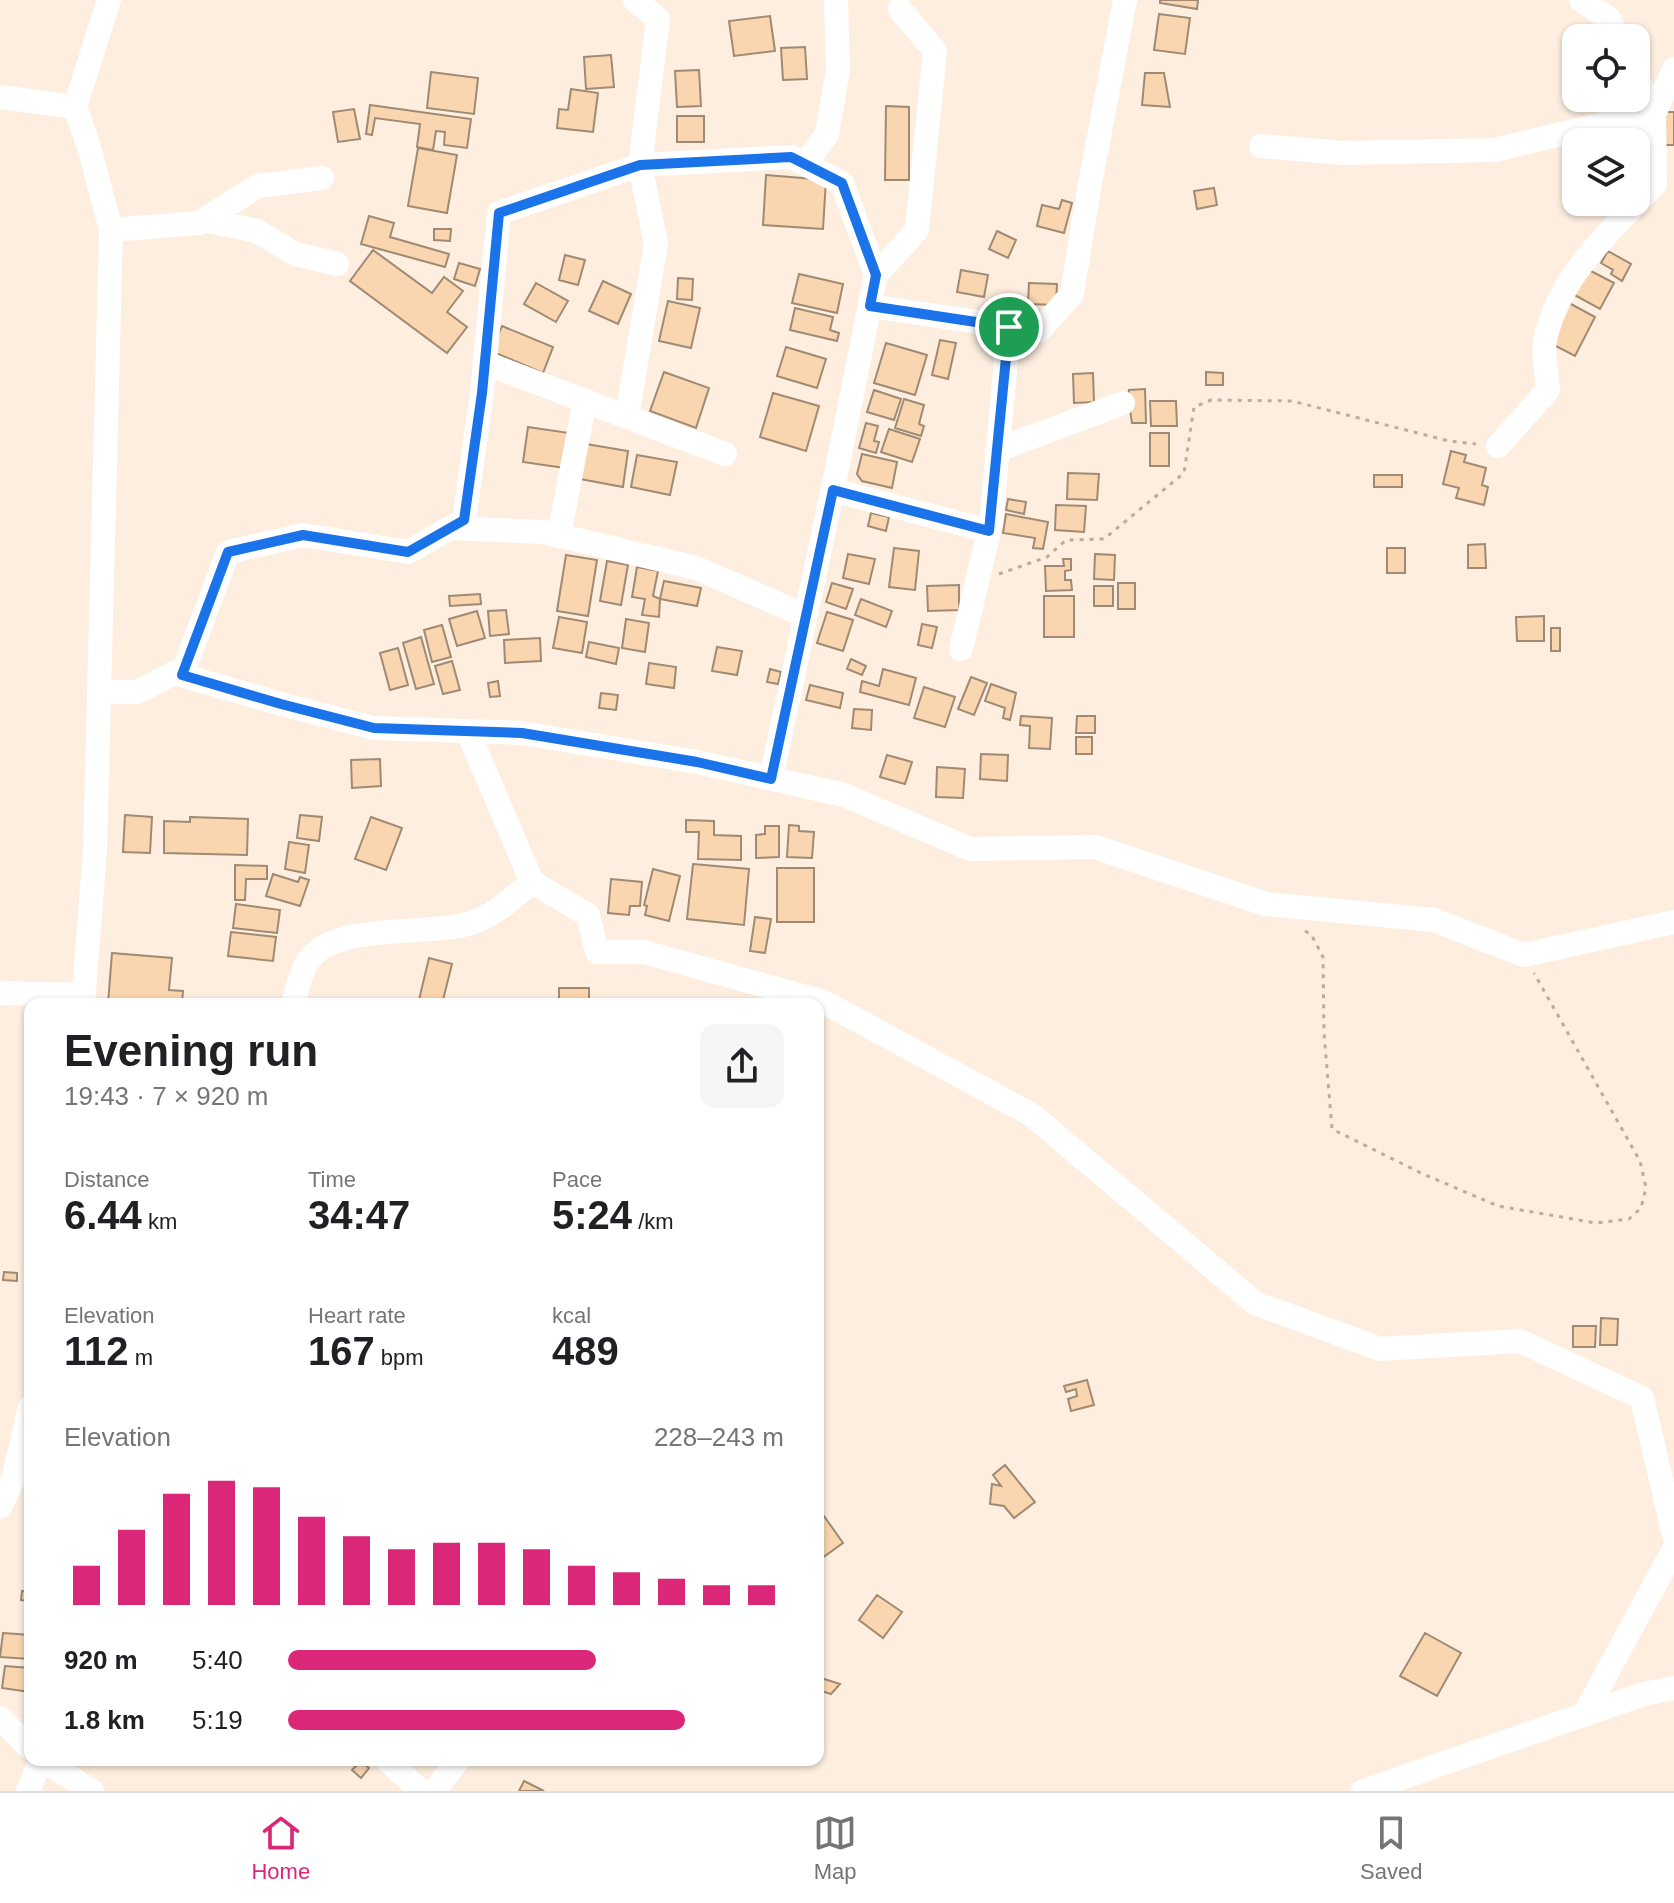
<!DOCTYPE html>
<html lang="en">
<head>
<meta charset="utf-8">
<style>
  :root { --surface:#fff; --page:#f6f6f6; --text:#202124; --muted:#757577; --line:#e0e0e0; --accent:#db2777 }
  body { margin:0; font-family:Helvetica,sans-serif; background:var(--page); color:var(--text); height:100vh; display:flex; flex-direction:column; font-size:30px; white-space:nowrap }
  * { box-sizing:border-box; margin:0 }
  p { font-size:26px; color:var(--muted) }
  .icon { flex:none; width:44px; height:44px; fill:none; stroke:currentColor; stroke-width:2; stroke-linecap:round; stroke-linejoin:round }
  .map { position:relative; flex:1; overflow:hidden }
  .details { position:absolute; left:24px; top:998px; width:800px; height:768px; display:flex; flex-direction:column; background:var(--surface); border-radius:16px; box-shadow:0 2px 6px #0004 }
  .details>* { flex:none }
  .buttons { position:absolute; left:1562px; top:24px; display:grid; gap:16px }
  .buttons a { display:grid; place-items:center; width:88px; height:88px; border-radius:16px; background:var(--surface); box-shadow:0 2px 6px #0004; font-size:40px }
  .pin { position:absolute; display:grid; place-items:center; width:68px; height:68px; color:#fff; margin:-34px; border:4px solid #fff; border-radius:50%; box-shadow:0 2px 8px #0007 }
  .round { display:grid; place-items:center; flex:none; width:84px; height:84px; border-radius:16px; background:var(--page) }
  .headline { display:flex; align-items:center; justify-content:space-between; height:136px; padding:0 40px }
  h1 { font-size:44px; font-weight:800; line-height:60px }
  .stats { display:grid; grid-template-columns:repeat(3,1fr); gap:12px; height:136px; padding:8px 40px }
  .stats div { display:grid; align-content:center }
  .stats b { font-size:40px; font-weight:800 }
  .stats small { font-size:22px; font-weight:400 }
  .stats p { font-size:22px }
  .chart { height:224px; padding:16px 40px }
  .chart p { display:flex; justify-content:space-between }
  .chart svg { width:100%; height:144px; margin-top:8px; stroke:var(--accent); stroke-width:6 }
  ul { padding:0 40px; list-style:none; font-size:26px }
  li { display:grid; grid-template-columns:128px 96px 1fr; align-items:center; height:60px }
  li i { height:20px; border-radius:10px; background:var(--accent) }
  .tab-bar { display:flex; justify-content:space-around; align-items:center; height:112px; border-top:2px solid var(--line); background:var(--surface); font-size:22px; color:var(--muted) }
  .tab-bar a { display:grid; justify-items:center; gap:4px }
  .tab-bar .on { color:var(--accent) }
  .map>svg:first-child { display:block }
  .building { fill:#f9d6b0; stroke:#a08a73; stroke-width:2 }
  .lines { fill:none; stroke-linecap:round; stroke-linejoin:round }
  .path { stroke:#baada0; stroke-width:3; stroke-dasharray:4 6; stroke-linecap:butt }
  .minor { stroke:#fff; stroke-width:24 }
  .route-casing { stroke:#fff; stroke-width:16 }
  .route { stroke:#1a73e8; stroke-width:10 }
</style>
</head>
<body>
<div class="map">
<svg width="1674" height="1791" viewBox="0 0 1674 1791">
  <rect width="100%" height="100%" fill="#fdeedf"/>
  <path class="building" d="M1160,0H1198L1197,9L1160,3Z
    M1159,14L1190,18L1185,54L1154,50Z
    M770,16L775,51L734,56L729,21Z
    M805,47L807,79L783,80L781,48Z
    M611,55L614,87L586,89L584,57Z
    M699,70L701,106L677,107L675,71Z
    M431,72L478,78L474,114L427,108Z
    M1145,73H1164L1170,107L1142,105Z
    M571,89L598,93L593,132L557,128L559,109L568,110Z
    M370,105L471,119L467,148L444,145L445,132L436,131L433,150L417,147L420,124L375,118L372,135L366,134Z
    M886,106L909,107V180H885Z
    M354,109L360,139L338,142L333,112Z
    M1662,112H1674V145H1661Z
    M677,116H704V142H677Z
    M418,148L457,155L447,213L408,206Z
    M766,175L826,180L823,229L763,225Z
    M1214,188L1217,205L1197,209L1194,191Z
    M1062,200L1072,203L1064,233L1037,226L1042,205L1059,209Z
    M369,216L394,223L390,237L449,254L445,267L361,244Z
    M434,229H451L450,241L434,240Z
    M997,231L1016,240L1008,258L989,249Z
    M373,250L432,293L444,277L463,291L447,312L467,327L447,353L350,281Z
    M1608,251L1631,264L1622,281L1611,274L1613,270L1601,263Z
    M565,255L585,260L578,285L559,280Z
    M459,263L480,269L475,286L454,279Z
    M1585,268L1614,283L1600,309L1571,293Z
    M961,270L988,275L984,297L957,292Z
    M799,274L843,284L837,313L792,303Z
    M678,278L693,279L692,300L677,299Z
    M603,281L631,294L618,324L589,311Z
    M536,283L568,301L556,322L524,304Z
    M1029,283L1057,284L1056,305L1028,304Z
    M668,301L700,308L691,348L659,341Z
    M1569,303L1595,317L1575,356L1548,342Z
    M795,308L833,317L830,330L839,333L837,341L790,330Z
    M502,326L553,347L543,373L491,351Z
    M940,340L956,343L948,379L932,375Z
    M886,343L927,355L915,395L874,383Z
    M786,347L826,359L817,388L777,376Z
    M664,372L709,388L696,428L650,411Z
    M1206,372L1223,373V385H1206Z
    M1093,373L1094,402L1074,403L1073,374Z
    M1145,389L1146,423H1132L1128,397L1129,390Z
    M874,390L901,399L894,420L867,412Z
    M773,393L819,406L806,451L760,437Z
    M904,399L924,405L919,424L924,426L921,436L895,428Z
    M1150,401H1176L1177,426H1151Z
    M866,423L878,426L874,441L879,442L876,453L859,448Z
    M528,427L569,433L565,468L523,462Z
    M889,429L920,439L912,462L881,452Z
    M1150,433H1169V466H1150Z
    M586,444L628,451L623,487L580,479Z
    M1451,451L1466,455L1464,462L1486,468L1482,485L1488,487L1484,505L1456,498L1459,488L1443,484Z
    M862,454L897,462L892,488L862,481L857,474Z
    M637,455L677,462L670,495L631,487Z
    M1068,473L1099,474L1097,500L1067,499Z
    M1374,475H1402V487H1374Z
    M1008,499L1026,502L1024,514L1006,510Z
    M1056,505L1086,506L1084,532L1055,530Z
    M871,513L889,517L886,531L868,526Z
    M1006,514L1048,522L1043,549L1033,548L1035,538L1003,533Z
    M1485,544L1486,568H1468V545Z
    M894,548L919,551L915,590L889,587Z
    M1387,548H1405V573H1387Z
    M848,554L875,559L869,584L843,578Z
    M1095,554L1115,555L1114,580L1094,579Z
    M566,555L597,560L588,616L557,611Z
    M1063,559H1071V570L1065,571V580H1071L1072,590L1046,591L1045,566H1064Z
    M607,561L628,565L621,605L600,601Z
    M637,567L658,571L653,596L660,599L659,617L642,615L645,599L632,597Z
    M664,581L701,588L697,606L660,599Z
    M832,583L853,589L846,609L826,602Z
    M1118,583H1135V609H1118Z
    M959,585V610L928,611L927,586Z
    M1094,586H1113V606H1094Z
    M480,594L481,604L450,606L449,596Z
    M1044,596H1074V637H1044Z
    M861,599L892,611L886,627L855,615Z
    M506,610L509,634L490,636L488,611Z
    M477,611L485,638L457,646L449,619Z
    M827,612L853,620L843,651L817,643Z
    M1544,616V641H1517L1516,617Z
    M559,617L587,622L582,653L553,648Z
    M626,619L649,623L645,652L622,648Z
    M922,624L937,627L932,648L918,645Z
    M442,625L451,657L432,662L424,630Z
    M1551,628H1560V651H1551Z
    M421,637L434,684L416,689L403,643Z
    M540,638L541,661L505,663L504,640Z
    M589,642L619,648L616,664L586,657Z
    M717,647L742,651L737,675L712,671Z
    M398,648L408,685L390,690L380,653Z
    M851,659L866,666L862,675L847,669Z
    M452,661L460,690L443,694L435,666Z
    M649,663L676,667L674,688L646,684Z
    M770,669L781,672L778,684L767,682Z
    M883,669L916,678L909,705L860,692L862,681L879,686Z
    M971,677L987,683L974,715L958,709Z
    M498,681L500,696L490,697L488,683Z
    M991,684L1016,693L1010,720L1003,718L1005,708L985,701Z
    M810,685L843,693L840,708L806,700Z
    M924,687L955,697L945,727L914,718Z
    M601,693L618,695L616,710L599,708Z
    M854,709L872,710L871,730L852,728Z
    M1021,716L1052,718L1050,749L1029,748L1030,726L1020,725Z
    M1077,716H1095V733H1076Z
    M1076,737H1092V754H1076Z
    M981,754L1008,755L1007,781L980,779Z
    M887,755L912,762L905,784L880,777Z
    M380,759L381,786L352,788L351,760Z
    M937,767L965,769L963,798L936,797Z
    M125,815L152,817L150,853L123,852Z
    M300,815L322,817L319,841L297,838Z
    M190,817L248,819L247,855L164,853V821L190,822Z
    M371,817L402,828L386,870L355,859Z
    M686,820L714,821V835L741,836V860L698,859L699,832H686Z
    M789,825L799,826V831L814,832L812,858L787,857Z
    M765,826H779V857L756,858V835L765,834Z
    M289,842L309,845L305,873L285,869Z
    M693,864L749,869L744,925L687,919Z
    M235,865L267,866V879H246L245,900H235Z
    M777,868H814V922H777Z
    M653,869L680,876L669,921L645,915L647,906L644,905Z
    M273,874L298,882L300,877L309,880L300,906L266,896Z
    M611,879L642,882L640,906H630L629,915L608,913Z
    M236,904L280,910L277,933L233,928Z
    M755,917L771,919L765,953L750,951Z
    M231,932L276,937L273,961L228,956Z
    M112,953L172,958L169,990L183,991L182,1004H108Z
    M429,958L452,964L442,1004H418Z
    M559,988H589V1004H559Z
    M4,1272L17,1273V1281L3,1280Z
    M1601,1318L1618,1319L1617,1345H1600Z
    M1573,1326H1596L1595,1347H1573Z
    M1087,1380L1094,1405L1071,1411L1068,1399L1077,1396L1076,1389L1066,1392L1064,1386Z
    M1005,1465L1035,1502L1014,1518L1004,1506L990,1504L992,1484L1001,1486L993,1475Z
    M824,1516L843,1543L822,1558L818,1552V1520Z
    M22,1591L30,1592V1601L21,1600Z
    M877,1595L902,1612L883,1638L859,1620Z
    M3,1633L30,1635V1659L0,1657Z
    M1425,1633L1461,1653L1437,1696L1400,1676Z
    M5,1666L30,1668V1692L2,1688Z
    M818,1677L840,1684L831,1694L818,1690Z
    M361,1761L369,1768L361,1778L352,1770Z
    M524,1781L544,1791H519Z"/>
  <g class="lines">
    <path class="path" d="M999,574L1047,557L1066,540L1104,539L1184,473L1194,407L1211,400L1292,401L1449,441L1476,444
      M1305,931L1311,934L1323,957L1324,1033L1332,1129L1421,1173L1498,1206L1596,1223L1629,1219L1641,1208L1646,1188L1640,1161L1534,973"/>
    <path class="minor" d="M1581,0L1609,19L1618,38
      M0,97L75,107
      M1261,146L1343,153L1494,150L1620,120L1648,128L1674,69
      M805,164L827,134L838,70L836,0
      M203,220L257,231L295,254L337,264
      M111,230L199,223L258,186L322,178
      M876,275L917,230L935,51L900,9
      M870,306L1039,331L1072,294L1089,189L1125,0
      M485,363L725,454
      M627,416L656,244L640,165L791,157L842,183L876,275L837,469L771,779
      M1498,446L1548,390C1547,375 1542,355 1545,340C1559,276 1611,230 1655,184L1654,114L1636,76
      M997,450L1123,403
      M833,490L989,531
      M450,528L544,532L696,568L806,616
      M559,536L585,400
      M961,649L991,523L1009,327
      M182,675L228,552L303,535L408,552L464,520L482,393L499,213L640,165L658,19L635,0
      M99,691L137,692L174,673L281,704L374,728L522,733L697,762L844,795L970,849L1095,847L1266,904L1434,920L1524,955L1674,922
      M468,732L532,882L588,915L597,952H644L824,1002L1032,1115L1255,1303L1380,1349L1520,1341L1642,1398L1674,1535
      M0,993L84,995
      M83,1004L95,850L111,230L89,147L75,107L109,0
      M293,1004C298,988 301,965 315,953C348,924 427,936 471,923C494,916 514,897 532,882
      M0,1507L13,1480L30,1407
      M1584,1715L1674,1549
      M0,1718L30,1748
      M42,1760L92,1791
      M387,1760L421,1791
      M28,1791L41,1760
      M434,1791L458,1760
      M1363,1791L1644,1694L1674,1688"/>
  </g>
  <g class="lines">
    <defs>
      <path id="route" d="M791,157L842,183L876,275L870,306L1009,327L989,531L833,490L771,779L697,762L522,733L374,728L281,704L182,675L228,552L303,535L408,552L464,520L482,393L499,213L640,165Z"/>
    </defs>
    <use href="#route" class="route-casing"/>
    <use href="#route" class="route"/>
  </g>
</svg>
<div class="buttons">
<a><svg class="icon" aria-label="locate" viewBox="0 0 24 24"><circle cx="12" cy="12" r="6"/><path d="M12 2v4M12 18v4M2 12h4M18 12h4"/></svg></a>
<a><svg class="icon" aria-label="layers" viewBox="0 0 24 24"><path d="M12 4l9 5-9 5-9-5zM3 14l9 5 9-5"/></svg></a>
</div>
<div class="pin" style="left:1009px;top:327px;background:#1e9e55"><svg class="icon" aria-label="arrive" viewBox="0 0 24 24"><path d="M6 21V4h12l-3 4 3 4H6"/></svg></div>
<section class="details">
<div class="headline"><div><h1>Evening run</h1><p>19:43 · 7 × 920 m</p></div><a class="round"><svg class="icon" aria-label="share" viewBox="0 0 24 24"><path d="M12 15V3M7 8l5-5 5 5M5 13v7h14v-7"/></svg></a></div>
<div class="stats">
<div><p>Distance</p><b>6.44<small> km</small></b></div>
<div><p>Time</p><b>34:47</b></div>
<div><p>Pace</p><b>5:24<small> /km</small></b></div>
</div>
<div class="stats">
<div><p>Elevation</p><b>112<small> m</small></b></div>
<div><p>Heart rate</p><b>167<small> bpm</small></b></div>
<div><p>kcal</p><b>489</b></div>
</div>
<div class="chart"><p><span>Elevation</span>228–243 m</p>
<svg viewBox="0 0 160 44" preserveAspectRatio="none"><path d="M5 44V32M15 44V21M25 44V10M35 44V6M45 44V8M55 44V17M65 44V23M75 44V27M85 44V25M95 44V25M105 44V27M115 44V32M125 44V34M135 44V36M145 44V38M155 44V38"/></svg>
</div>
<ul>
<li><b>920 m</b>5:40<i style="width:62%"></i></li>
<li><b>1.8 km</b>5:19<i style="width:80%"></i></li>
</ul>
</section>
</div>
<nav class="tab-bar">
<a class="on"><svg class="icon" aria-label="home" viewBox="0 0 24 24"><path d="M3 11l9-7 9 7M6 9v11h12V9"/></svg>Home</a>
<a><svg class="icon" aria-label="map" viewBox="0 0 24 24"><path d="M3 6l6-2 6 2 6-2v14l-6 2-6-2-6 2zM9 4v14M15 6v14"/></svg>Map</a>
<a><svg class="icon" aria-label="saved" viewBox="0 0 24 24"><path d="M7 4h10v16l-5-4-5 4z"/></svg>Saved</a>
</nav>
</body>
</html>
